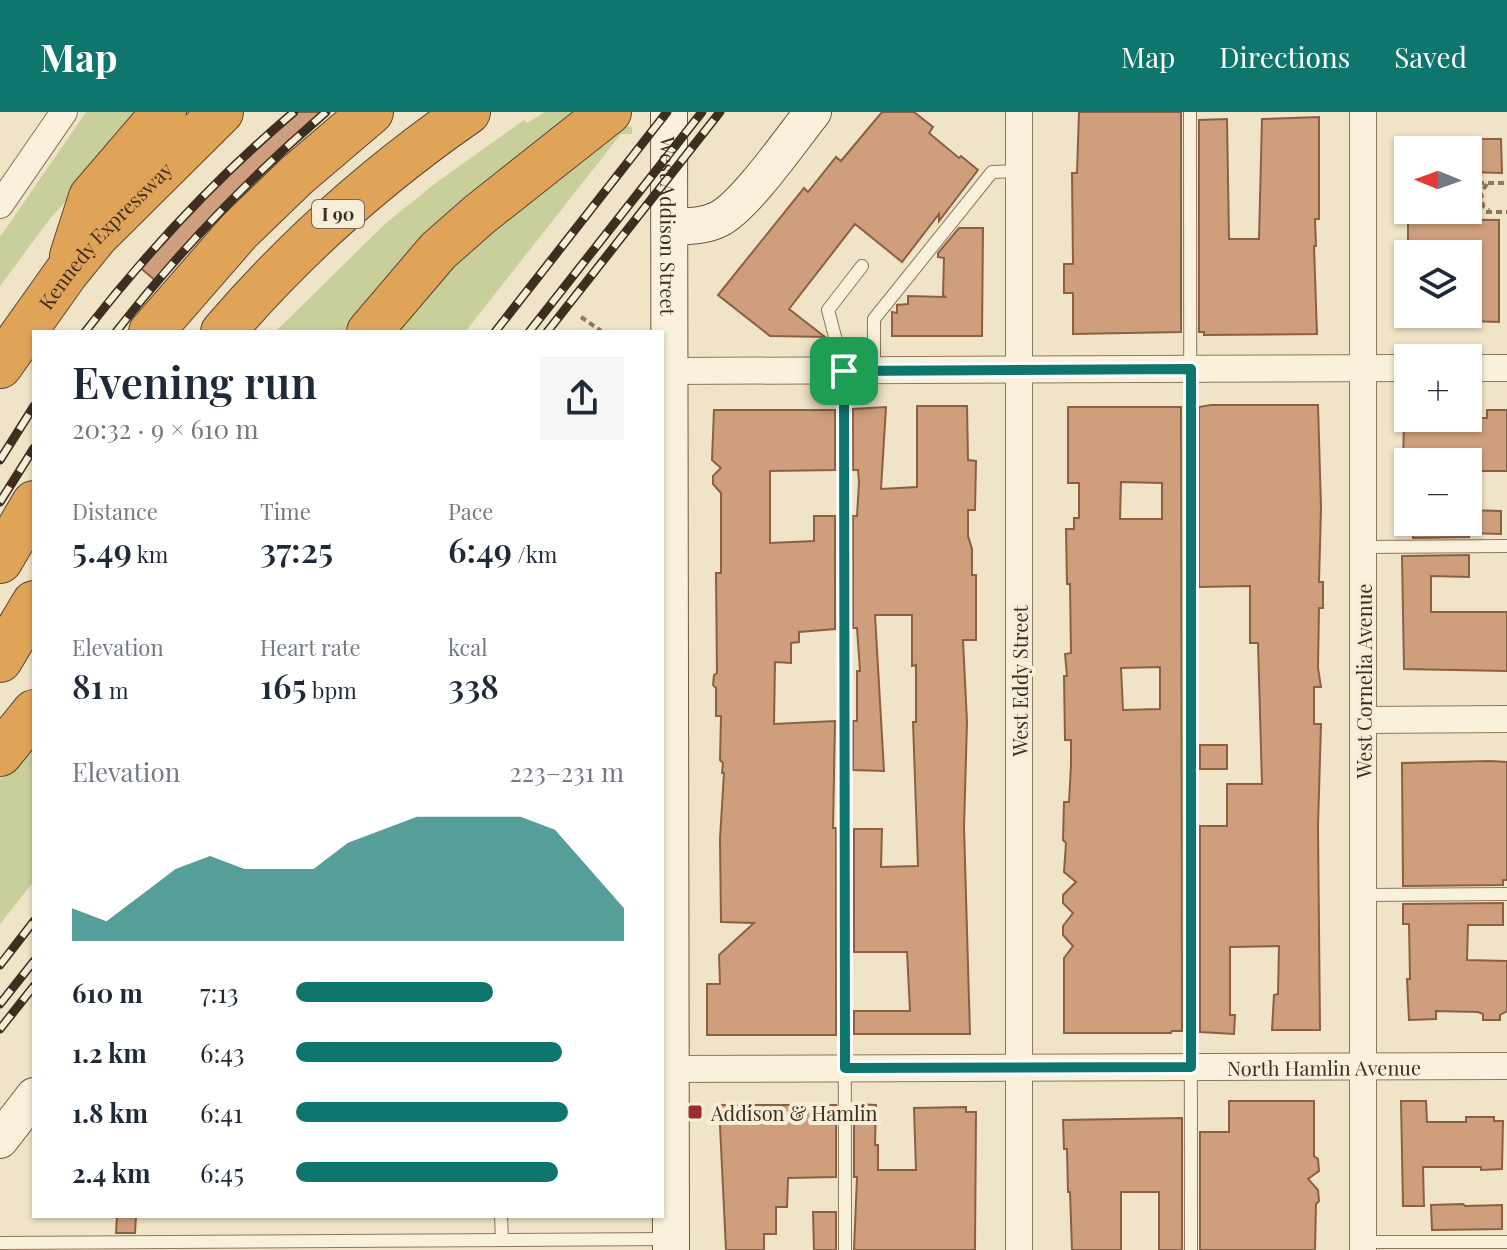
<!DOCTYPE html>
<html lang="en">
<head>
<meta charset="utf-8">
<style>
  :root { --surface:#fff; --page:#f6f6f7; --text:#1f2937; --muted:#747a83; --accent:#0f766e }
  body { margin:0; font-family:"Playfair Display",serif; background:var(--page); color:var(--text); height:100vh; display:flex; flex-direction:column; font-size:30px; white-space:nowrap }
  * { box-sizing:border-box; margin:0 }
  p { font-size:26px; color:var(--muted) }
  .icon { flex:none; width:44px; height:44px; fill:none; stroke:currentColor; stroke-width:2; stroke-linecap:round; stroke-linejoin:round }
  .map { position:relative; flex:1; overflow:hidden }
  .sheet { position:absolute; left:32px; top:218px; width:632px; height:888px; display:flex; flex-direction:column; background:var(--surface); border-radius:0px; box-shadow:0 2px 6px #0004 }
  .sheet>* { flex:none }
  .needle { width:52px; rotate:271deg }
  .buttons { position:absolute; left:1394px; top:24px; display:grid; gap:16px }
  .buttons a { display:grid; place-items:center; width:88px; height:88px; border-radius:0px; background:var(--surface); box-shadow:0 2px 6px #0004; font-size:40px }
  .pin { position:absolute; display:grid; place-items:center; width:68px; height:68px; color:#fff; margin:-34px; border-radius:16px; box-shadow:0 4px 12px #0006 }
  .round { display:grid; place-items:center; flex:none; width:84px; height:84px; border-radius:0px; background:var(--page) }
  .summary { display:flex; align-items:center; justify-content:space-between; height:136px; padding:0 40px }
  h1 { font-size:44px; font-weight:600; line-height:60px }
  .figures { display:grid; grid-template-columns:repeat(3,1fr); gap:12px; height:136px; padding:8px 40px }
  .figures div { display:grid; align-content:center }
  .figures b { font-size:34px; font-weight:600 }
  .figures small { font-size:22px; font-weight:400 }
  .figures p { font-size:22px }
  .chart { height:224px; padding:16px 40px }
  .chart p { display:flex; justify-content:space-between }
  .chart svg { width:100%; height:144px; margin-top:8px; fill:var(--accent); opacity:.7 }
  ul { padding:0 40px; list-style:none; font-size:26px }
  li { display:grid; grid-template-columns:128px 96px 1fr; align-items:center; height:60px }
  li i { height:20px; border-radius:10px; background:var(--accent) }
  header { display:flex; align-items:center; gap:48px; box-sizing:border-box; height:112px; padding:0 40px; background:var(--accent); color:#fff }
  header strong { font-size:38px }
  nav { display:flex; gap:44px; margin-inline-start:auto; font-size:28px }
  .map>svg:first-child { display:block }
  .green { fill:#c9cf9b }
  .building { fill:#cf9f7d; stroke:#8d5f41; stroke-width:2; fill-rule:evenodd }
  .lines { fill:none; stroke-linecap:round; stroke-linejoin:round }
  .lane-casing { stroke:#8d765c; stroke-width:14 }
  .street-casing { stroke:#8d765c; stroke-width:28 }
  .secondary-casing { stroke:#6f573f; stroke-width:38 }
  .highway-casing { stroke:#5b4430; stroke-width:46 }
  .path { stroke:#8d765c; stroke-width:4; stroke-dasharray:6 4; stroke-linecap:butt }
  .lane { stroke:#faf1dc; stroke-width:12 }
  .street { stroke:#faf1dc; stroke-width:26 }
  .secondary { stroke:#faf1dc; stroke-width:36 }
  .highway { stroke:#e0a458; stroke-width:44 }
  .rail-casing { stroke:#3d2e20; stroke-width:9 }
  .rail { stroke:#f7eed8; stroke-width:6; stroke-dasharray:18; stroke-linecap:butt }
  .route-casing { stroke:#fff; stroke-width:16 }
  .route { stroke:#0f766e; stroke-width:10 }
  .poi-dot { fill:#9e2a2b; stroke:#f7eed8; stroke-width:3 }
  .labels { text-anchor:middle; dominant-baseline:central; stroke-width:8; stroke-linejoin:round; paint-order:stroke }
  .shield { fill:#f7eed8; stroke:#756857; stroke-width:2 }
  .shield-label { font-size:18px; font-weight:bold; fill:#3d2e20 }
  .street-label { font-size:20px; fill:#3d2e20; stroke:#f7eed8 }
  .poi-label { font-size:20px; fill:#3d2e20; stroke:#f7eed8; text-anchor:start }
</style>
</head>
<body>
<header>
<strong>Map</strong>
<nav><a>Map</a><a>Directions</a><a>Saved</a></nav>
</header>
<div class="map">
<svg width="1507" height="1138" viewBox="0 0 1507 1138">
  <rect width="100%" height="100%" fill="#f0e4c8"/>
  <path class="green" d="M86,0H146L49,108L0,174V125Z
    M545,0H575L413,136L360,196L349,220H275L386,111L437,70L524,8L527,11Z
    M620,13L632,15V22H621L465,220H394L471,131Z
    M34,620V769L0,812V667Z"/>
  <path class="building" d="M290,0H328L280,41L217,101L156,169L138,154L203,81Z
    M882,0H914L933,15L929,21L959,46L961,44L978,58L939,109V102L902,150L855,112L789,197L825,225L770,224L718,183L804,76L808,80L836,45L841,49Z
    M1079,0H1181V220L1073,222V181H1064V152H1073L1072,61H1077Z
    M1319,5V107H1315L1316,134H1314L1317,222L1204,223V220H1199V8L1227,7L1229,127H1259L1262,7Z
    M1468,27H1501L1502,61L1468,60Z
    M1408,107L1499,108V210L1468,209V142H1408Z
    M959,116H983L982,224H892V200L897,201V193L908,192V184L945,185L943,183L944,146L938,145V141Z
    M1211,293H1318L1321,396L1319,470H1323V496H1319L1318,556L1321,575H1314V612H1321L1318,714L1320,918H1272L1274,883L1278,882L1279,834L1230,835V903H1235L1234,922L1200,920V714H1227V672H1262L1258,531H1250V474L1199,475V295Z
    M917,294H967L968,348L976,349L975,398H968V424L972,437V463H976V528H963L967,610L964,715L970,922H854V899H910L907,840H854V717H882L881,755L918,754L913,610H916V553L912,554V503H875L884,659L853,658V609H857V559H860L857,516H853V404H857L859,370L858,358H853V297L886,295L881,377L917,375Z
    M1068,295H1181L1182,919H1172L1171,921H1064V846L1073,834L1063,823V814L1073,801L1063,791V783L1076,770L1064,760L1066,731L1063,728L1064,690H1069L1071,653V628H1065L1064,564H1067L1065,542L1071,541L1070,472H1067L1066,417H1074V406H1079V371H1068ZM1121,370L1162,371V407H1120ZM1160,555V597L1123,598L1121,556Z
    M714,298H835V358L770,359V431L814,429V404H835V517L799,520V530L791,531V551L775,550L774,612L835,609L833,716H836V923H707V872H720L719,843L754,811L721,810L720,727L724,661H722L723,651L720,648L721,604H716V576L713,573L714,563L717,561L716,461H721V381L713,372V364L721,356L712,348Z
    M1487,298H1507V359H1468V350H1403L1404,310H1413L1417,306L1454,310L1458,306H1487Z
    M1468,398L1501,399V422L1469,421V425L1413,426V410H1468Z
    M1469,443V465L1431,464V500H1507V559L1404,557L1402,444Z
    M1200,633H1227V657H1200Z
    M1491,649L1507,650V768H1503V773L1403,774L1402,651Z
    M1503,791V813H1468L1467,848L1507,849V899L1500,903V908H1483V902L1478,900L1436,899V907L1409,908L1407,867H1410L1409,812H1403V792Z
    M1229,989H1314V1044L1318,1047L1319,1059L1308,1067L1318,1078L1319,1089L1316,1092L1315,1138H1200V1020H1229Z
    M1401,989H1426L1427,1010H1466V1005H1494V1009H1503L1502,1057L1481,1058V1055H1423L1424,1094H1403Z
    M854,992L876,993L875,1033H878V1058H916L914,996L966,995V1000H976L975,1138H854L857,1065H854Z
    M719,993H836V1065L788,1066L787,1095H776V1122H764V1138H726Z
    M1182,1006V1138H1159V1080H1121V1138H1072L1070,1080H1068L1067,1037H1064L1063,1008Z
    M1463,1092L1465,1094L1502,1093V1117L1432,1118L1431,1093Z
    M813,1100H836V1138H814Z
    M117,1104H136L135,1121H116Z"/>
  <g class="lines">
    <defs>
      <path id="lane" d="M1190,0L1191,1138
        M874,259V207L992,60L1019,59
        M1363,435L1507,434
        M1363,783L1507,782
        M501,1104L502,1128
        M1363,1130H1507
        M0,1131L669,1127
        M845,1138L844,259L828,198L862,154"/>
      <g id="street">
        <path d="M0,93L64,0"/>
        <path d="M1468,256H1507"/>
        <path d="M670,259L1408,256"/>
        <path d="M1363,608L1507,607"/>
        <path id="s1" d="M662,957L1507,954"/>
        <path d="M1019,1138V0"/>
        <path d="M1363,1138V0"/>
      </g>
      <g id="secondary">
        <path id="s2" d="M669,0L671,1138"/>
        <path d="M670,115C687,114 703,115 719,107C746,93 792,26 813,0"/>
        <path d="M0,1028L34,984"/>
      </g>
      <g id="highway">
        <path d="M72,144L91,85L164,0"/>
        <path d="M151,220L239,119L297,63L371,0"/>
        <path d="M223,220C295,136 377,63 468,0"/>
        <path d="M369,220L438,139L480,102L609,0"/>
        <path id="s3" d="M0,254L66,161L96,124L221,0"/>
        <path d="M0,449L34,391"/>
        <path d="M0,548L34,491"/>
        <path d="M0,642L34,600"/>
      </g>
    </defs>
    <use href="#lane" class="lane-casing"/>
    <use href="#street" class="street-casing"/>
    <use href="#secondary" class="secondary-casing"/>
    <use href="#highway" class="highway-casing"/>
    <path class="path" d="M1396,71H1408
      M1468,71H1507
      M1487,72L1481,81L1483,94L1489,98
      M1468,84L1477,91L1480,100
      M1396,100H1507
      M581,205L601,219"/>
    <use href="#lane" class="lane"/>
    <use href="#street" class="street"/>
    <use href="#secondary" class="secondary"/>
    <use href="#highway" class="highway"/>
    <defs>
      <path id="rail" d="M85,220C147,140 216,66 294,0
        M116,220C179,139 248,67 326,0
        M495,220L667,0
        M529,220L702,0
        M547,220L720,0
        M0,348L34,294
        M0,390L34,336
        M0,853L34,809
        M0,892L34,849
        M0,917L34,874"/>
    </defs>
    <use href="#rail" class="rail-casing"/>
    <use href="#rail" class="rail"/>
  </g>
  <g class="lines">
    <defs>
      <path id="route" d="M1191,257V955L845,956L844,259Z"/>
    </defs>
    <use href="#route" class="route-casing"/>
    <use href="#route" class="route"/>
  </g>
  <rect class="poi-dot" x="687" y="992" width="16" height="16" rx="4"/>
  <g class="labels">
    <rect class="shield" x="312" y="88" width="52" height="28" rx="6"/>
    <g class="shield-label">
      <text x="338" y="102">I 90</text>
    </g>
    <g class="street-label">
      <text stroke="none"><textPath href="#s2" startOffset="114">West Addison Street</textPath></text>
      <text stroke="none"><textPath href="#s3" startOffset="168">Kennedy Expressway</textPath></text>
      <text transform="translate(1019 569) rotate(-90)">West Eddy Street</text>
      <text transform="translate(1363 569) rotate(-90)">West Cornelia Avenue</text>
      <text stroke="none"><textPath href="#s1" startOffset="662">North Hamlin Avenue</textPath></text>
    </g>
    <g class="poi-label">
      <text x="711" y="1000">Addison &amp; Hamlin</text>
    </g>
  </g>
</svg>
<div class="buttons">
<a><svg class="needle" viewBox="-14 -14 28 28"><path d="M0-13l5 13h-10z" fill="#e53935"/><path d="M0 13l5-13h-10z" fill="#747a83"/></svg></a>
<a><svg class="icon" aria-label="layers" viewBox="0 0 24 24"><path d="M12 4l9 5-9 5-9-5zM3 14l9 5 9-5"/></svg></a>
<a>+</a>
<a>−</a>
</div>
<div class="pin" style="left:844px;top:259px;background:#1e9e55"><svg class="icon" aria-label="arrive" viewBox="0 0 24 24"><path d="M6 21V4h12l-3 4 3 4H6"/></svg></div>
<section class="sheet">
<div class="summary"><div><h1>Evening run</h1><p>20:32 · 9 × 610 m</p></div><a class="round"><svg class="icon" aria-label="share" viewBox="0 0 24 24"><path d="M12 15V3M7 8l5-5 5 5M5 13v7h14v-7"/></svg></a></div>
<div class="figures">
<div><p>Distance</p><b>5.49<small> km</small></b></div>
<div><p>Time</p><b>37:25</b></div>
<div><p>Pace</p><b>6:49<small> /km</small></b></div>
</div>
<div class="figures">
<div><p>Elevation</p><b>81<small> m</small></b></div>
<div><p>Heart rate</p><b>165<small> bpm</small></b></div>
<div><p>kcal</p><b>338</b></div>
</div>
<div class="chart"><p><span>Elevation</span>223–231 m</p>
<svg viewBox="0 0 160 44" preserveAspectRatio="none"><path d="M0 44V34L10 38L20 30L30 22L40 18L50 22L60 22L70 22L80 14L90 10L100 6L110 6L120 6L130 6L140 10L150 22L160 34V44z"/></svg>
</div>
<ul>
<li><b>610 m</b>7:13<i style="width:60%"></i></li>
<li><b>1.2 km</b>6:43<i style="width:81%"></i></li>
<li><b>1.8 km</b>6:41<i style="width:83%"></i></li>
<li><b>2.4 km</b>6:45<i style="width:80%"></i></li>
</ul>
</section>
</div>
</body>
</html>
